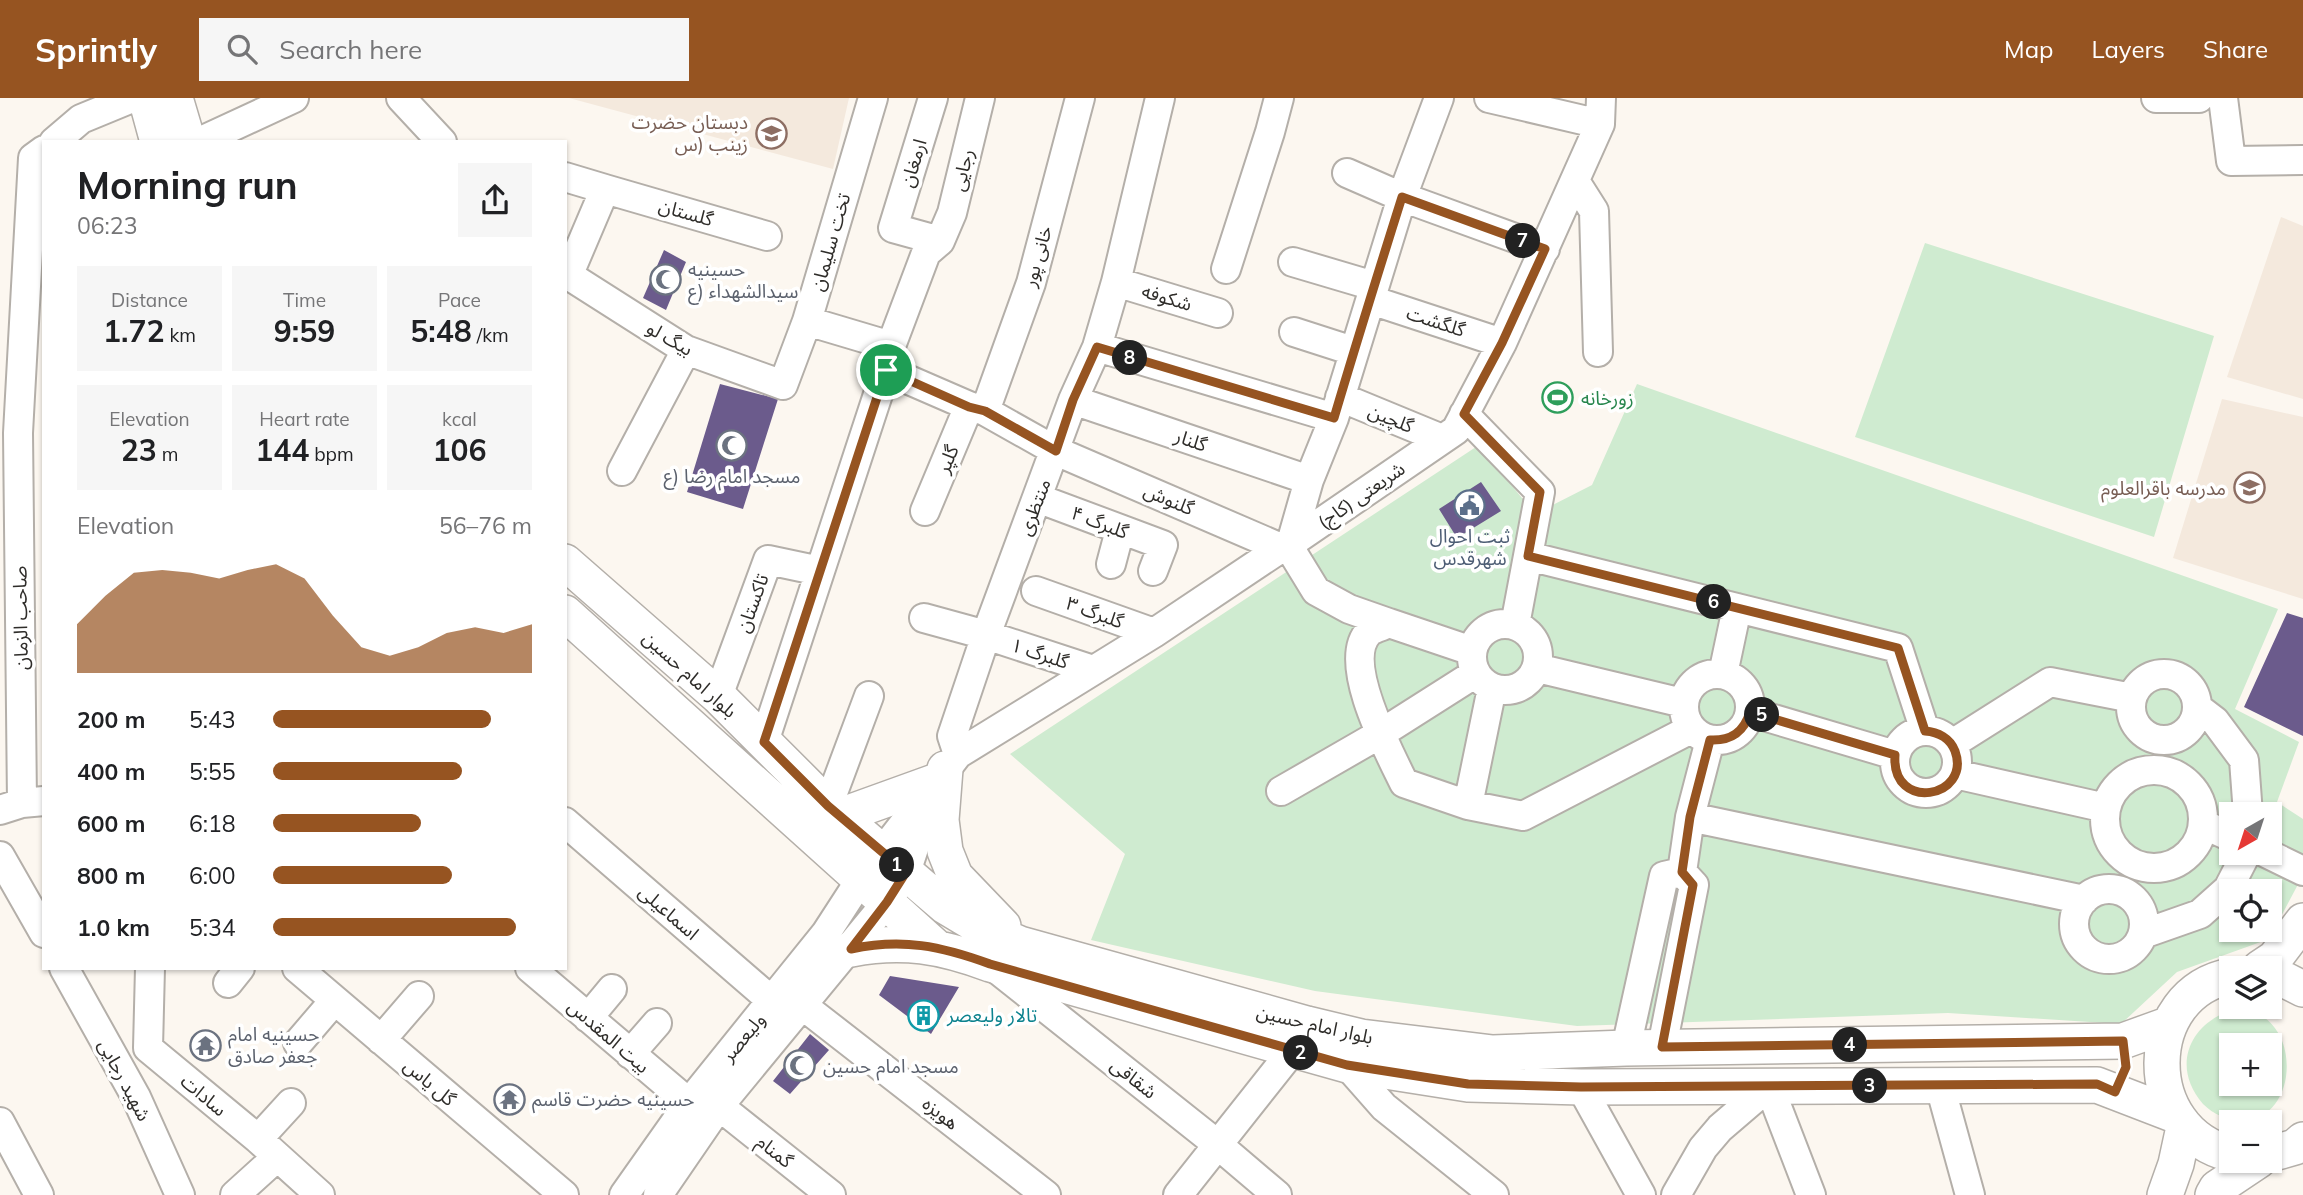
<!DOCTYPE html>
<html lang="en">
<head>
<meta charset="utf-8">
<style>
  :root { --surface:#fff; --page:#f6f6f6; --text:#202124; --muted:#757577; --accent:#965421 }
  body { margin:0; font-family:Mulish,"Noto Sans Arabic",sans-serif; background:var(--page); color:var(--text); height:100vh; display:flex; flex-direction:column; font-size:26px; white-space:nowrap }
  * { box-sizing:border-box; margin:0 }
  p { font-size:23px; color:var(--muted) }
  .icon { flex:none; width:38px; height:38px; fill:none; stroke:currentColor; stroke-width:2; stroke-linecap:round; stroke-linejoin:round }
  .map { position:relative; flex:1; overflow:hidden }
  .sheet { position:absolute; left:42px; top:42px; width:525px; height:830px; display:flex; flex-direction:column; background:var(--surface); border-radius:0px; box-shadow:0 2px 5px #0004 }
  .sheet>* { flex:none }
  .needle { width:46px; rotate:219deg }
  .tools { position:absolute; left:2219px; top:704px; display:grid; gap:14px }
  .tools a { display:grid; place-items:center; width:63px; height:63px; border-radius:0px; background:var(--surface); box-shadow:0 2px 5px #0004; font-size:35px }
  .pin { position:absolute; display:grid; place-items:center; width:60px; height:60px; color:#fff; margin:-30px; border:4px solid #fff; border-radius:50%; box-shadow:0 2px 7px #0007 }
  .km { position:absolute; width:35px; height:35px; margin:-18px; border-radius:50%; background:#222; color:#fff; font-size:19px; line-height:35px; text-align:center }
  .round { display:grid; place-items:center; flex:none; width:74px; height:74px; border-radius:0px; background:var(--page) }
  .headline { display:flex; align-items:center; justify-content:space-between; height:119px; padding:0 35px }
  h1 { font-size:38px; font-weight:700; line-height:52px }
  .stats { display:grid; grid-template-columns:repeat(3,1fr); gap:10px; height:119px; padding:7px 35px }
  .stats div { display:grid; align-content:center; border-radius:0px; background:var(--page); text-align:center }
  .stats b { font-size:30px; font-weight:700 }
  .stats small { font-size:19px; font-weight:400 }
  .stats p { font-size:19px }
  .chart { height:196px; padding:14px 35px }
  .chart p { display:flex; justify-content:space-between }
  .chart svg { width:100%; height:126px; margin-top:7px; fill:var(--accent); opacity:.7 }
  ul { padding:0 35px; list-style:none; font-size:23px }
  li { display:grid; grid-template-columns:112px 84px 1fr; align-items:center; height:52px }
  li i { height:18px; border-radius:9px; background:var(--accent) }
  header { display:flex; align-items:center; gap:42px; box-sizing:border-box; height:98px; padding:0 35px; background:var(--accent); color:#fff }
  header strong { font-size:33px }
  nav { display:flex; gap:38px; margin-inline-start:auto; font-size:24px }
  .search { width:490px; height:63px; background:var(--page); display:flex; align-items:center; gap:18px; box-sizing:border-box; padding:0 24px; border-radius:0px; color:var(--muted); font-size:26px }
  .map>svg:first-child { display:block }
  .built { fill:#f4e9dd }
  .green { fill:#cfebd0; fill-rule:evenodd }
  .building { fill:#6b5b8c }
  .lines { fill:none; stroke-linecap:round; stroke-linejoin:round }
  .minor-casing { stroke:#b4afa9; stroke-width:32 }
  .major-casing { stroke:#b4afa9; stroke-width:38 }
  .minor { stroke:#fff; stroke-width:28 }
  .major { stroke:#fff; stroke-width:35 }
  .route-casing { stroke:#fff; stroke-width:14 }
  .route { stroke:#965421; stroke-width:9 }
  .labels { text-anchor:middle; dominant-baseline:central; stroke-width:7; stroke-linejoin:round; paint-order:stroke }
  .education-label { font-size:19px; fill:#785e54; stroke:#fff; text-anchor:end }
  .street-label { font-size:19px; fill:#2f2d2a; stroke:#fff }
  .worship-label { font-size:19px; fill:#5b616d; stroke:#fff; text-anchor:start }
  .leisure-label { font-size:19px; fill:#27864d; stroke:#fff; text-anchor:start }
  .service-label { font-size:19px; fill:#4e5e75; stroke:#fff }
  .culture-label { font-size:19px; fill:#0d838f; stroke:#fff; text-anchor:start }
</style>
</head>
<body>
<header>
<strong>Sprintly</strong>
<div class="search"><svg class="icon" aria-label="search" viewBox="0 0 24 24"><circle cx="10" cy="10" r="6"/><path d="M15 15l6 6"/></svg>Search here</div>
<nav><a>Map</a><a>Layers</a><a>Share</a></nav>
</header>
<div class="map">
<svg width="2303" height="1097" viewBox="0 0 2303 1097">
  <rect width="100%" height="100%" fill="#fcf7f0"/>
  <path class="built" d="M569,0H849L833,71Z
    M2281,119L2303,128V301L2227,279Z
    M2222,301L2303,319V501L2173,460Z"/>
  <path class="green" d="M1925,145L2214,238L2154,439L1855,339Z
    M1637,286L2278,511L2235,611L2299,644L2277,704L2303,721V777L2269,841L2177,874L2121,926L1948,915L1577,928L1315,893L1091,842L1125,756L1010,656L1479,347L1535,416L1592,387ZM2231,716H2270V754H2231ZM2231,793H2270V831H2231Z
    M2235,911C2303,910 2303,1022 2241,1023C2228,1023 2213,1016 2203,1006C2170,968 2190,924 2235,911ZM2231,947H2270V985H2231Z"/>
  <path class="building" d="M664,152L686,164L666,212L643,200Z
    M720,286L778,301L743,411L687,394Z
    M1481,384L1501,413L1457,440L1439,411Z
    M2287,515L2303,520V638L2244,609Z
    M890,878L959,889L931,936L879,897Z
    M810,936L829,952L790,996L773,983Z"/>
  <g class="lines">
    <defs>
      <path id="minor" d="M401,0L442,44
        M933,0L893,130L940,143
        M1489,0L1600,26
        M2156,0H2199
        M2223,0L2231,63L2303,62
        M54,44L81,21L132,0
        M199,44L294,0
        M1347,75L1402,99L1545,151
        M565,79L605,91
        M1575,83L1594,113L1598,254
        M1293,164L1374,188
        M1226,171L1270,34L1279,0
        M565,175L686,252L783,287L807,223L873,0
        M568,178L605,91L767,138
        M1116,184L1218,215
        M1371,202L1502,245
        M807,223L891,248
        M1294,234L1353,253
        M1097,249L1334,320
        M886,272L969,308L985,313L1056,353L1281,450
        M1340,299L1442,341
        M1073,302L1309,382
        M985,313L1031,185L1080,0
        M1464,316L1540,394L1515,527
        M622,373L686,252
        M1037,400L1163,447L1153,473
        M925,413L969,308
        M1528,458L1898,550L1925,633
        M1111,466L1120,432
        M1036,493L1154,535
        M924,520L986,537L1093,572
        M1389,525L1349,511L1316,493L1294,457L1291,445L1309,382L1334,320L1402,99L1439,0
        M1472 559a33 33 0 1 1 66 0a33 33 0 1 1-66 0Z
        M1472,553L1389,525C1384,528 1374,530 1369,534C1340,563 1389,654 1404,685L1468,707L1492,590
        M1537,570L1683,605
        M2131 609a33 33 0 1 1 66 0a33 33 0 1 1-66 0Z
        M1684 609a33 33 0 1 1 66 0a33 33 0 1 1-66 0Z
        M1723,576L1737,510
        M718,598L768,462L820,473
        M2198,610L2215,623L2244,662L2248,716
        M1750,614L1895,657
        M1895 664a31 31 0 1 1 62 0a31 31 0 1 1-62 0Z
        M764,644L886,272L891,248L926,155L940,143L952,115L980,0
        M1952,646L2050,584L2132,600
        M958,656L952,638L986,537L1073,302L1097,249L1116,184L1160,0
        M2105 721a49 49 0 1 1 98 0a49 49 0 1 1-98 0Z
        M1955,676L2106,710
        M1281,693L1380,636L1476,575
        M22,705L18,335L33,60L44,52
        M1468,707L1523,718L1691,631
        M828,708L869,598
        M0,712L22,705L44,703
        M1690,719L2084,802
        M565,724L773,904
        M2203,726L2231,739
        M2264,754L2303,773
        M0,758L44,835
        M2074 826a35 35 0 1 1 70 0a35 35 0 1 1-70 0Z
        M2143,836L2200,816L2228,791L2247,754
        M64,870L136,999L180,1097
        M150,870L148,950L258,1041L320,1097
        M297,870L564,1097
        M530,870L689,1005
        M998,872L1217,1046L1277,1097
        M228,885L240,870
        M802,907L1046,1097
        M588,920L612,891
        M381,942L419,898
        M298,945L334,903
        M1662,949L1694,787L1682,774
        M1626,950L1664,778L1682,774L1690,719L1710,642
        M630,956L657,925
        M1347,967L1384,1009L1494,1097
        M1940,988L1970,1097
        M1581,989L1641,1097
        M719,1008L831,1097
        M0,1024L39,1097
        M258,1041L291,1005
        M235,1097L277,1059
        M624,1097L689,1005L826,835L861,781L958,656L1154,535L1281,450L1291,445L1456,332L1502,245L1600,26L1601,0
        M658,1097L719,1008L887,804L906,774L930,702
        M1178,1097L1292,953
        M1676,1097L1703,1050L1720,1030L1769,988L1811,1097"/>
      <path id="major" d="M146,0L158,44
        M175,0L188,44
        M565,464L718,598L828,708L945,808L980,829L1020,846L1307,926L1361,939L1493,955L1626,950L2123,943L2170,926
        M565,515L937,850
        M945,671L941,722L945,753L955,778L1003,828
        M840,718L937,683
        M851,851C903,841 941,848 990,866L1347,967L1468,986L1581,989L2097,987L2175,1017
        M2260,870L2275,860L2303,823
        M2231,878C2140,895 2138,1033 2231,1056
        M2270,878L2281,880L2303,891
        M2270,1056L2295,1049L2303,1042
        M2165,1097L2176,1066L2184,1029
        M2213,1097L2217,1090L2259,1062"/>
    </defs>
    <use href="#minor" class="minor-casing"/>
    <use href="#major" class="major-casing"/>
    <use href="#minor" class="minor"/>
    <use href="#major" class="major"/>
  </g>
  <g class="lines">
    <defs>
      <path id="route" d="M1402,99L1545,151L1502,245L1464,316L1540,394L1528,458L1898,550L1925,633C1938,634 1950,640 1955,653C1972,700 1891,715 1895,657L1750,614C1744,634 1731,643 1710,642L1690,719L1682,774L1693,787L1662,949L2123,943L2126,969L2115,994L2097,986L1581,989L1468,986L1347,967L990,866C941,848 902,840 851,851L887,804L906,774L828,708L764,644L886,272L969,309L985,313L1056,353L1073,302L1097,249L1334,320C1356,246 1379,172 1402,99Z"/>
    </defs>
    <use href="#route" class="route-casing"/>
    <use href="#route" class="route"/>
  </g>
  <defs>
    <symbol id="school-ring" viewBox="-11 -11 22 22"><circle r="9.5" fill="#fff" stroke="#8d6e63" stroke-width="1.5"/><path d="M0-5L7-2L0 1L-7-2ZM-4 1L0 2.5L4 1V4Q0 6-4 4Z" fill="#8d6e63"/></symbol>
    <symbol id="mosque-ring" viewBox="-11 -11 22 22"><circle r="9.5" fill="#fff" stroke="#6b7280" stroke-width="1.5"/><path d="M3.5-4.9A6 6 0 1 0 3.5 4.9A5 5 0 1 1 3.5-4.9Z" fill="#6b7280"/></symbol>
    <symbol id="stadium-ring" viewBox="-11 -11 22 22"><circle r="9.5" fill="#fff" stroke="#2e9e5b" stroke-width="1.5"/><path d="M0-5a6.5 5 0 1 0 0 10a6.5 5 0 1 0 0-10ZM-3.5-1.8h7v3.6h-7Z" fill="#2e9e5b"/></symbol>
    <symbol id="civic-ring" viewBox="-11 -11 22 22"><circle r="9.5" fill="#fff" stroke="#5c6f8a" stroke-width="1.5"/><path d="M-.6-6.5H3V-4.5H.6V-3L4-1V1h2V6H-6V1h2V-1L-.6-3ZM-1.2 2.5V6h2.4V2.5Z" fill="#5c6f8a"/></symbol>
    <symbol id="building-ring" viewBox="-11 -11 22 22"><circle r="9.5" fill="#fff" stroke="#0f9aa8" stroke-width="1.5"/><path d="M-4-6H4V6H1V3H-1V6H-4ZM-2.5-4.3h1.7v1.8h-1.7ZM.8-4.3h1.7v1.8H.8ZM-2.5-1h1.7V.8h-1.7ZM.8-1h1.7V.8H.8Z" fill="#0f9aa8"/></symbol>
    <symbol id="temple-ring" viewBox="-11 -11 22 22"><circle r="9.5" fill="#fff" stroke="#6b7280" stroke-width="1.5"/><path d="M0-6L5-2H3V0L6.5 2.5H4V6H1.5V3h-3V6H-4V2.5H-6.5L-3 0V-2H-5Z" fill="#6b7280"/></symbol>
  </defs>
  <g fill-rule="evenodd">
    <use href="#school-ring" x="754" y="18" width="35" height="35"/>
    <use href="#mosque-ring" x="648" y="164" width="35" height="35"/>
    <use href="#stadium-ring" x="1540" y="282" width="35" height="35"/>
    <use href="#mosque-ring" x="714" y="330" width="35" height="35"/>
    <use href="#school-ring" x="2232" y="372" width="35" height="35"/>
    <use href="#civic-ring" x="1452" y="390" width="35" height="35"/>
    <use href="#building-ring" x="906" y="900" width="35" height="35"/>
    <use href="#temple-ring" x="188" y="930" width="35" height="35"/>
    <use href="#mosque-ring" x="782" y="950" width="35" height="35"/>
    <use href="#temple-ring" x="492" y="984" width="35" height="35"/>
  </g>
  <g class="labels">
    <g class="education-label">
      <text x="748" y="24">دبستان حضرت<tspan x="748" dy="22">زینب (س</tspan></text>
      <text x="2226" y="390">مدرسه باقرالعلوم</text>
    </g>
    <g class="street-label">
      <text transform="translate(913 65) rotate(-73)">ارمغان</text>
      <text transform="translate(962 72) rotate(-76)">رجایی</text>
      <text transform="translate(686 114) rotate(16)">گلستان</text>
      <text transform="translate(830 144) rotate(-74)">تخت سلیمان</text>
      <text transform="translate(1037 158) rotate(-74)">خانی پور</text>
      <text transform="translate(1167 199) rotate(17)">شکوفه</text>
      <text transform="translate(1436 223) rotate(18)">گلگشت</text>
      <text transform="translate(670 240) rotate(30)">بیگ لو</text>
      <text transform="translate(1391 320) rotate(22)">گلچین</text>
      <text transform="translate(1191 342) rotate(19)">گلنار</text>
      <text transform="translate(947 361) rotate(-67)">گلپر</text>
      <text transform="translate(1361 397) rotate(-35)">شریعتی (کاج)</text>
      <text transform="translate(1169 401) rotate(23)">گلنوش</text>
      <text transform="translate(1034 409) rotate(-69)">منتظری</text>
      <text transform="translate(1100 424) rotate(21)">گلبرگ ۴</text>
      <text transform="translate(752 505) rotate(-70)">تاکستان</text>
      <text transform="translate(1095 514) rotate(20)">گلبرگ ۳</text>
      <text transform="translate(20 520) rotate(-91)">صاحب الزمان</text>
      <text transform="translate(1040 555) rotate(18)">گلبرگ ۱</text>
      <text transform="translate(690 576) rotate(42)">بلوار امام حسین</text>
      <text transform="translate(669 814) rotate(41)">اسماعیلی</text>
      <text transform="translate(1315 926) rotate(13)">بلوار امام حسین</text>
      <text transform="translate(609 938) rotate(41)">بیت المقدس</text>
      <text transform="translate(743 939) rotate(-50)">ولیعصر</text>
      <text transform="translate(1134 980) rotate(38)">شقاقی</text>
      <text transform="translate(125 982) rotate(62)">شهید رجایی</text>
      <text transform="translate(430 984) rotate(40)">گل یاس</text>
      <text transform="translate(204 997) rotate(40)">سادات</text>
      <text transform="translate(941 1015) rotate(38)">هویزه</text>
      <text transform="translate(775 1053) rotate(38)">گمنام</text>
    </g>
    <g class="worship-label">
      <text x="688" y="171">حسینیه<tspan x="688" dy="22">سیدالشهداء (ع</tspan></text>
      <text x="732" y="378" text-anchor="middle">مسجد امام رضا (ع</text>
      <text x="228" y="936">حسینیه امام<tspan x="228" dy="22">جعفر صادق</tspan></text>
      <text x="823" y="968">مسجد امام حسین</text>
      <text x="532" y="1001">حسینیه حضرت قاسم</text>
    </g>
    <g class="leisure-label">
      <text x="1581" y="300">زورخانه</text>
    </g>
    <g class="service-label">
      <text x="1470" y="438">ثبت احوال<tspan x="1470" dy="22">شهرقدس</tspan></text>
    </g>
    <g class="culture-label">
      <text x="947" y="917">تالار ولیعصر</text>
    </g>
  </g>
</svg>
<div class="tools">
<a><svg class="needle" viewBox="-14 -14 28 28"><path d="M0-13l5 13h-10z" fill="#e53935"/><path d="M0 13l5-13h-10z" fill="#757577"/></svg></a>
<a><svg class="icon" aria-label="locate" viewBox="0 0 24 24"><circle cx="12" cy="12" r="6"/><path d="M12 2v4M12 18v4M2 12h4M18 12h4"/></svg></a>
<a><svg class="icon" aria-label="layers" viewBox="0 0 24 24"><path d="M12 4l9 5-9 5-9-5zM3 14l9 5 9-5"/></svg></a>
<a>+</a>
<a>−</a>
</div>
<div class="pin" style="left:886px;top:272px;background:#1e9e55"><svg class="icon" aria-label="arrive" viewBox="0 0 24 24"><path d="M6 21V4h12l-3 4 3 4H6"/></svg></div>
<b class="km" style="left:897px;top:767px">1</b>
<b class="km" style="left:1301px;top:955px">2</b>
<b class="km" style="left:1870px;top:988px">3</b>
<b class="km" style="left:1850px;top:947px">4</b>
<b class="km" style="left:1762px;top:617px">5</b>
<b class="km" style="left:1714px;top:504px">6</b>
<b class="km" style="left:1523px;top:143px">7</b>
<b class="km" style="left:1130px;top:260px">8</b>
<section class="sheet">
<div class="headline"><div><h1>Morning run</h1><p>06:23</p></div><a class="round"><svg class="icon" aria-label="share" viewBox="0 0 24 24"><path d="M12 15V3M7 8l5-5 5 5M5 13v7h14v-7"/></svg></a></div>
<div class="stats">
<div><p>Distance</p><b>1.72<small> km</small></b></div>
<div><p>Time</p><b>9:59</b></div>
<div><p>Pace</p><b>5:48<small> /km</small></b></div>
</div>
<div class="stats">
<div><p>Elevation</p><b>23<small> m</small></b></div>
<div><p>Heart rate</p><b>144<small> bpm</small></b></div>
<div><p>kcal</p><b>106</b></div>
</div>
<div class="chart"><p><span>Elevation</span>56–76 m</p>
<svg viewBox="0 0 160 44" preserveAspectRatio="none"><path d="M0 44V27L10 17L20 9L30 8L40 9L50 11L60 8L70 6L80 11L90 24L100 35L110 38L120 35L130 30L140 28L150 30L160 27V44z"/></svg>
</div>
<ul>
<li><b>200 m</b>5:43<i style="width:84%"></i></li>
<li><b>400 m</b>5:55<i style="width:73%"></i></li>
<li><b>600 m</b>6:18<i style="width:57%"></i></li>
<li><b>800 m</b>6:00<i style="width:69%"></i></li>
<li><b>1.0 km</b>5:34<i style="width:94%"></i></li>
</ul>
</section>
</div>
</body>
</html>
